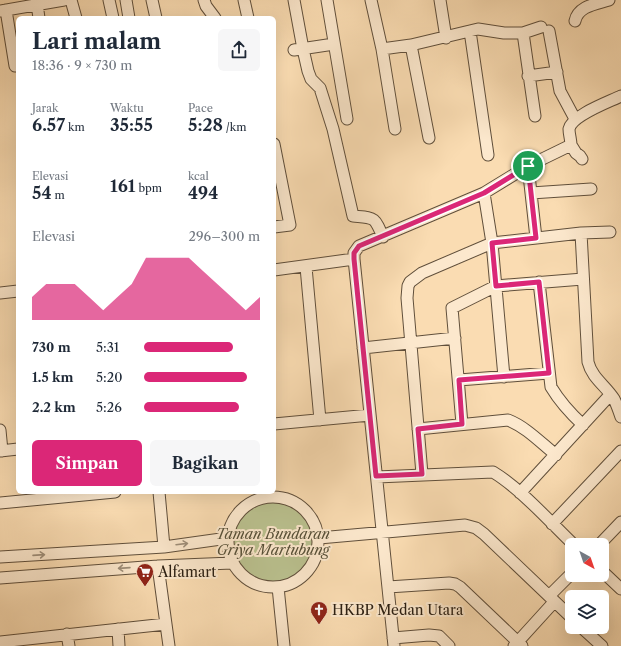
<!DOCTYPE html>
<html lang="id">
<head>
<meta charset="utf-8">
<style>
  :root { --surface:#fff; --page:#f6f6f7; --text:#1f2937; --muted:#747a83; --accent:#db2777 }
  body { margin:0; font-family:"Libre Caslon Text",serif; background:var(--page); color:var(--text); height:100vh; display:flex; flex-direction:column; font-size:15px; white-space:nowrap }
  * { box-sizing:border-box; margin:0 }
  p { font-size:13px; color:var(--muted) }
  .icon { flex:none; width:22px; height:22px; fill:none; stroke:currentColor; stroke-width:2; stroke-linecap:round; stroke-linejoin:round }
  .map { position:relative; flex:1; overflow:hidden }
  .drawer { position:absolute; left:16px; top:16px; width:260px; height:478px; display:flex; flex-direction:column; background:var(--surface); border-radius:6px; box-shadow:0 4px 16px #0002 }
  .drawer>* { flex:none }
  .needle { width:26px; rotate:140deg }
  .buttons { position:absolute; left:565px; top:538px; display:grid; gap:8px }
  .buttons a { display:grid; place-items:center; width:44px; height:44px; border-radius:6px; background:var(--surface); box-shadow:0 4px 16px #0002; font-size:20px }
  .pin { position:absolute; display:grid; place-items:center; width:34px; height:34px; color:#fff; margin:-17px; border:2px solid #fff; border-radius:50%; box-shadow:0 1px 4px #0007 }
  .round { display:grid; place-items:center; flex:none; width:42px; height:42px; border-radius:6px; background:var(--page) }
  .overview { display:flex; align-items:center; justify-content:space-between; height:68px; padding:0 16px }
  h1 { font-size:22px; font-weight:700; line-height:30px }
  .metrics { display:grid; grid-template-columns:repeat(3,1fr); gap:6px; height:68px; padding:4px 16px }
  .metrics div { display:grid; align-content:center }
  .metrics b { font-size:17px; font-weight:700 }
  .metrics small { font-size:11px; font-weight:400 }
  .metrics p { font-size:11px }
  .chart { height:112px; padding:8px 16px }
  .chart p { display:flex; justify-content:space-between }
  .chart svg { width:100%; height:72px; margin-top:4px; fill:var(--accent); opacity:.7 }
  .action { display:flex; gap:8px; margin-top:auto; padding:8px 16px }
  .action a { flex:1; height:46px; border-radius:6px; background:var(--accent); color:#fff; font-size:16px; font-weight:700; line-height:46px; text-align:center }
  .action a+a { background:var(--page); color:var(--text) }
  ul { padding:0 16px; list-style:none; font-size:13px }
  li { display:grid; grid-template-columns:64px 48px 1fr; align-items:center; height:30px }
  li i { height:10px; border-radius:5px; background:var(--accent) }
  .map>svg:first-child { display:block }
  .green { fill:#bac18f; stroke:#737051 }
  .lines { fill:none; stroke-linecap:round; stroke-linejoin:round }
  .minor-casing { stroke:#604f3b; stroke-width:13 }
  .minor { stroke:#fce8cd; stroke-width:11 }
  .oneway { stroke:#9e8e79 }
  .route-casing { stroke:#fff; stroke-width:8 }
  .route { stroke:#db2777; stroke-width:5 }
  .labels { text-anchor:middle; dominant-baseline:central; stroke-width:4; stroke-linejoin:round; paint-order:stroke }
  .park-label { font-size:14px; font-style:italic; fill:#575038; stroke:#fce8cd }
  .poi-label { font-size:14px; fill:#2c2013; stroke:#fce8cd; text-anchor:start }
</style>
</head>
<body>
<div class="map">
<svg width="621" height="646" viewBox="0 0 621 646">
  <rect width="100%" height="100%" fill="#fadcb2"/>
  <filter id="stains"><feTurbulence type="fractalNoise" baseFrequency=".005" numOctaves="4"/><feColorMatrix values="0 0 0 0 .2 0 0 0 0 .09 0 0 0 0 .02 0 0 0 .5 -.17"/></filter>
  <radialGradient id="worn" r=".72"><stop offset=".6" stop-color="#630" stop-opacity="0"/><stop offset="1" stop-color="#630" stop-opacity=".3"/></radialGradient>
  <path class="green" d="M228 542a45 45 0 1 1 90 0a45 45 0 1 1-90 0Z"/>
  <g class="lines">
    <defs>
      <path id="minor" d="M71,0L76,18
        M109,0L113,18
        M126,0L129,18
        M152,0L156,18
        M204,0L206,6L215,18
        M244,0L248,18
        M294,0L303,49L308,71L311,79L320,88L333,129L353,216C375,218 374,216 383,237
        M327,0L347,119
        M371,0L382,49L395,129
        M440,0L446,38
        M37,4L39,18
        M6,10L15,66
        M0,11L64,0
        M575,21C578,6 596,4 609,0
        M470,31L488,155
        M549,31L560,91L575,119
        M523,33L535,116
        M411,45L429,138
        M382,49L411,45L478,29L504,33H523L541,27
        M294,50L334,44
        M528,76L557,72
        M274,144L290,225L274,227
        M571,145L576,153L580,156L582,159
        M528,166L536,238
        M484,193L492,243L504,377
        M531,193L591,189
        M581,233L588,362C592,378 606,386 614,399C617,405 619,411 621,417
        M306,267L320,420
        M274,270L354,259
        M539,282L551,387C560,402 570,413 583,425
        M0,293L18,291
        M363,348L455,338
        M459,380L549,373
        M274,424L370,415
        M462,424L452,308L496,286L583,279
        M418,429L508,420C526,427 541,443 556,455
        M0,430L2,451
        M0,451L18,449
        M422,474L407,298L408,286L410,282L422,273L492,243L581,233L610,232
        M377,477L493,472C521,489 550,522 574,545
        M159,492L164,547
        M520,493L610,395
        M228 542a45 45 0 1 1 90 0a45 45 0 1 1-90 0Z
        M0,503L115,492
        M552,524L621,451
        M319,538L465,525L476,528L484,534L572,618
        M599,545L621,522
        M0,557L164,547L228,538
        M158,566L169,646
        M602,571L621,589
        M0,578L158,566L232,563
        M278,587L284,646
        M388,587L449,583L455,584L460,587L522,646
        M549,596L572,573
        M581,627L602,646
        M118,629L119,646
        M67,634L69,646
        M393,638L429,635L439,636L449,646
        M0,642L166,624
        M394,646L354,259V253L359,246L484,193L528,166L571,145C571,140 569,134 569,129C572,115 609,102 621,96
        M514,646L554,602"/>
    </defs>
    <use href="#minor" class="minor-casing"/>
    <use href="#minor" class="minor"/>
  </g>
  <defs><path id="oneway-shaft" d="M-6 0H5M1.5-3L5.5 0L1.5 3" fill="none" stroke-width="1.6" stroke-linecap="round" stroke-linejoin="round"/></defs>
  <g class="oneway">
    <use href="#oneway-shaft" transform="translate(182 544) rotate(-7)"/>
    <use href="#oneway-shaft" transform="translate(39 555) rotate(-4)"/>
    <use href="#oneway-shaft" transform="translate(124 568) rotate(176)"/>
  </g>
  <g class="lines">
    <defs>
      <path id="route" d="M528,166L536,238L492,243L496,286L539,282L549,373L459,380L462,424L418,429L422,474L376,476L354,259V253L359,246L484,193Z"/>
    </defs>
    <use href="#route" class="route-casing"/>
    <use href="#route" class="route"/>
  </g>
  <defs>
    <symbol id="supermarket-pin" viewBox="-11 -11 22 30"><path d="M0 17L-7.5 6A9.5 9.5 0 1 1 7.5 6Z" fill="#8f2418" stroke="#fce8cd"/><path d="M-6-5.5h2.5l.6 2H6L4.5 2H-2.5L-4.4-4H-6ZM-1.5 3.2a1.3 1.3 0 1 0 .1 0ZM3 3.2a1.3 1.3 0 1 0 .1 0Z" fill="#fff"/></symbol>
    <symbol id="church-pin" viewBox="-11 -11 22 30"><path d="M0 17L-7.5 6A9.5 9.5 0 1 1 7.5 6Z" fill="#8f2418" stroke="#fce8cd"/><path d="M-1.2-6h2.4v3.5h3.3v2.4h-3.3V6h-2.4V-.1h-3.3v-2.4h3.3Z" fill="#fff"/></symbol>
  </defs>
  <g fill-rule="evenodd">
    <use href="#supermarket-pin" x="135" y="562" width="20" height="27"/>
    <use href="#church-pin" x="309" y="600" width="20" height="27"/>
  </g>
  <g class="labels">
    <g class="park-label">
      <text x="273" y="534">Taman Bundaran<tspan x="273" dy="16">Griya Martubung</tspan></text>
    </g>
    <g class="poi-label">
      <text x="158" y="572">Alfamart</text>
      <text x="332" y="610">HKBP Medan Utara</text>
    </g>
  </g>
  <rect width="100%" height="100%" filter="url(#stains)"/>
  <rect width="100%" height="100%" fill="url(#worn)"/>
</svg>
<div class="buttons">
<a><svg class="needle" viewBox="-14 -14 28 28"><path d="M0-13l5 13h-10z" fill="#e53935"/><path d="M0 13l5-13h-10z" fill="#747a83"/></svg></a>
<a><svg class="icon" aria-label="layers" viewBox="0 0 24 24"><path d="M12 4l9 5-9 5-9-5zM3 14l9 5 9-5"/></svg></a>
</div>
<div class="pin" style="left:528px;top:166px;background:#1e9e55"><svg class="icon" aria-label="arrive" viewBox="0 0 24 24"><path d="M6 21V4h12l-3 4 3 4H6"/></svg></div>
<section class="drawer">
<div class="overview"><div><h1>Lari malam</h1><p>18:36 · 9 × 730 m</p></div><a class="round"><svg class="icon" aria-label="share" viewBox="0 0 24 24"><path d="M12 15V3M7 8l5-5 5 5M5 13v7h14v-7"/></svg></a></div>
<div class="metrics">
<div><p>Jarak</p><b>6.57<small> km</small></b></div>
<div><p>Waktu</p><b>35:55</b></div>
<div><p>Pace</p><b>5:28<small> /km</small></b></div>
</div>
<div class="metrics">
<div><p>Elevasi</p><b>54<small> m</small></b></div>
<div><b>161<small> bpm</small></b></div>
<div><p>kcal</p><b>494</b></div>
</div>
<div class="chart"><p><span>Elevasi</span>296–300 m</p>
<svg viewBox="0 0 160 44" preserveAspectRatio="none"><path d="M0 44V30L10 22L20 22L30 22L40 30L50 38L60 30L70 22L80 6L90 6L100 6L110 6L120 14L130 22L140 30L150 38L160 30V44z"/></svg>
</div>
<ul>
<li><b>730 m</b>5:31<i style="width:77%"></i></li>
<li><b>1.5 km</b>5:20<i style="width:89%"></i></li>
<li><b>2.2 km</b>5:26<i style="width:82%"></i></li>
</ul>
<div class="action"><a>Simpan</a><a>Bagikan</a></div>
</section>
</div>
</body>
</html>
